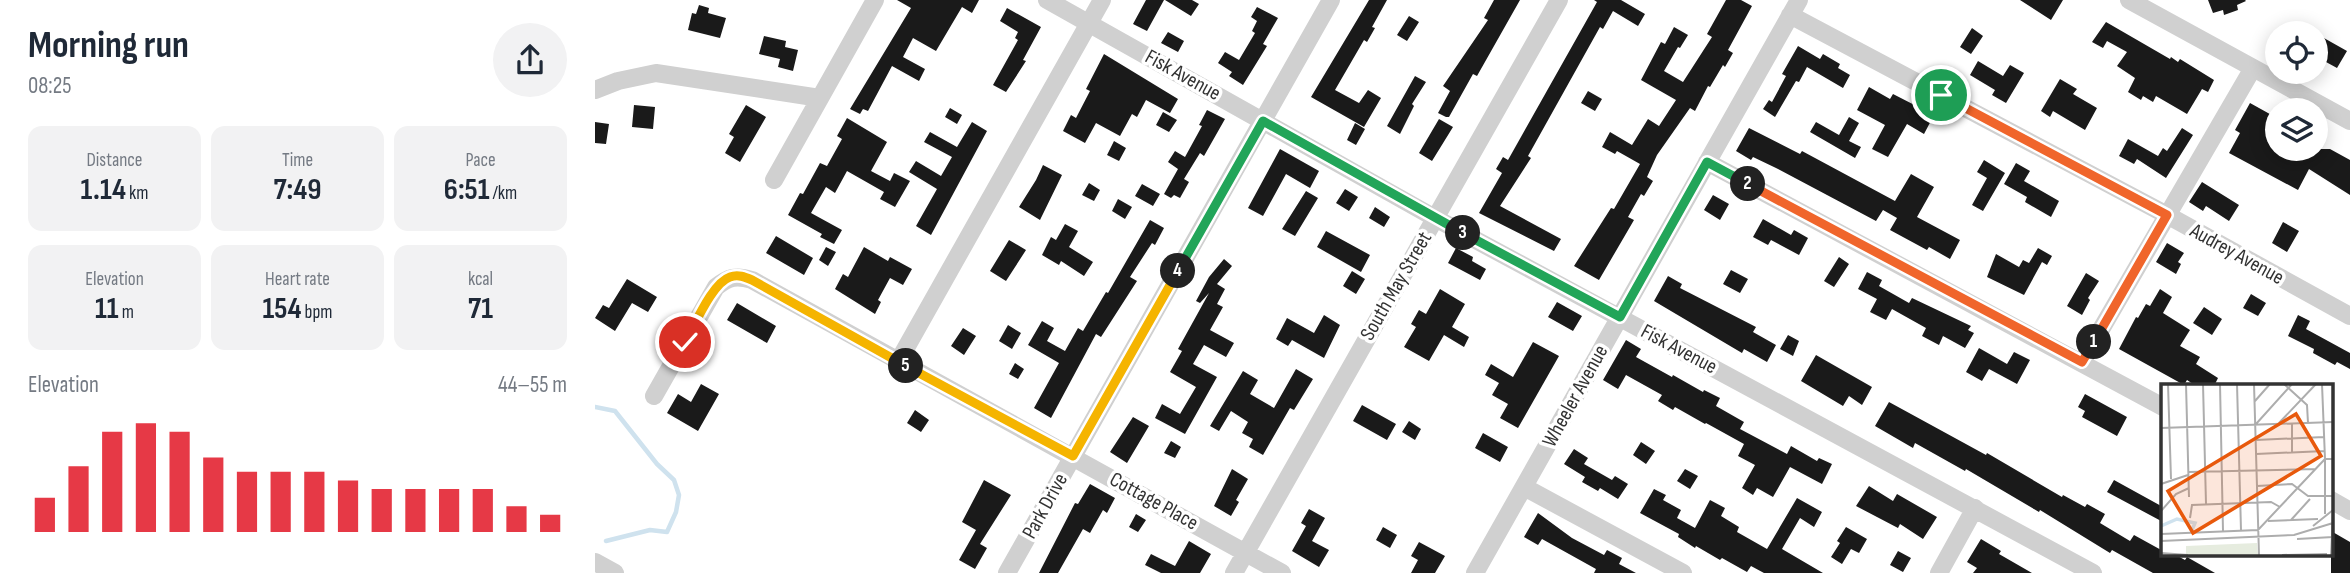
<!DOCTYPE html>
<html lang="en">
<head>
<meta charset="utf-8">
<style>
  :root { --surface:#fff; --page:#f2f2f3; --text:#1f2937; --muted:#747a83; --accent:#e63946 }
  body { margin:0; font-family:"Sofia Sans Condensed",sans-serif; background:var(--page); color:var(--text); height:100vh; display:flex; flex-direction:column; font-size:26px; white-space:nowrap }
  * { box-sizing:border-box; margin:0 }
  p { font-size:23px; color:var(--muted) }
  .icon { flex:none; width:38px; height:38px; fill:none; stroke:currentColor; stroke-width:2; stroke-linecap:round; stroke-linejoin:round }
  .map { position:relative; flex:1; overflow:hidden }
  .sheet { display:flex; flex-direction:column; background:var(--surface); width:595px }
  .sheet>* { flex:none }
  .fabs { position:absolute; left:1670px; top:21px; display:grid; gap:14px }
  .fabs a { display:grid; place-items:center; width:63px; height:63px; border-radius:50%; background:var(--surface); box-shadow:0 4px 18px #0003; font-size:35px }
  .pin { position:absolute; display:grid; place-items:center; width:60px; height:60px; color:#fff; margin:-30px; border:4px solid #fff; border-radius:50%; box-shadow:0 2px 7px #0007 }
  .km { position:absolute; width:35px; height:35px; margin:-18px; border-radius:50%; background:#222; color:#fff; font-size:19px; line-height:35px; text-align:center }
  .round { display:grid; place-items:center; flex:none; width:74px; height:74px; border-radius:37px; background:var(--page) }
  .head { display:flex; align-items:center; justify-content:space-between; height:119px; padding:0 28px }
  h1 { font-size:38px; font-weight:700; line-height:52px }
  .figures { display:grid; grid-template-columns:repeat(3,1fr); gap:10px; height:119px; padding:7px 28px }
  .figures div { display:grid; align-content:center; border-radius:14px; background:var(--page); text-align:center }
  .figures b { font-size:30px; font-weight:700 }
  .figures small { font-size:19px; font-weight:400 }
  .figures p { font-size:19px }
  .chart { height:196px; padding:14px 28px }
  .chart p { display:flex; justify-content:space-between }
  .chart svg { width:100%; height:126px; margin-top:7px; stroke:var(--accent); stroke-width:6 }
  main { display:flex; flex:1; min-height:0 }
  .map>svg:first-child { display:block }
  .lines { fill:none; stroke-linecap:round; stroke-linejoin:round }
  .stream { stroke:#cfe2ee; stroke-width:4.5 }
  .building { fill:#1a1a1a }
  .minor { stroke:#d0d0d0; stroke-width:18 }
  .split-1-casing { stroke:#fff; stroke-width:14 }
  .split-2-casing { stroke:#fff; stroke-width:14 }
  .split-3-casing { stroke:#fff; stroke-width:14 }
  .split-4-casing { stroke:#fff; stroke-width:14 }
  .split-5-casing { stroke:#fff; stroke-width:14 }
  .split-6-casing { stroke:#fff; stroke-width:14 }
  .split-1 { stroke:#f0652b; stroke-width:9 }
  .split-2 { stroke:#f0652b; stroke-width:9 }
  .split-3 { stroke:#22a559; stroke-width:9 }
  .split-4 { stroke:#22a559; stroke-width:9 }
  .split-5 { stroke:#f5b400; stroke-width:9 }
  .split-6 { stroke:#f5b400; stroke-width:9 }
  .labels { text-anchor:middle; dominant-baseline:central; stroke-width:7; stroke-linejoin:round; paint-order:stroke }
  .street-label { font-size:21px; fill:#333; stroke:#fff }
  .inset-river { fill:none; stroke:#cfe2ee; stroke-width:3.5 }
  .inset-road { fill:none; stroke:#adadad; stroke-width:2 }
  .view { fill:#e8590c; fill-opacity:0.15; stroke:#e8590c; stroke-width:3.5 }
  .inset-edge { fill:none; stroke:#333; stroke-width:3.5 }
</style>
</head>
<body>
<main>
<section class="sheet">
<div class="head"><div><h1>Morning run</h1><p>08:25</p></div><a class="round"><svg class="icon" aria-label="share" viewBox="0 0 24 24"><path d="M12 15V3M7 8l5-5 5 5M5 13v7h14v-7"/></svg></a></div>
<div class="figures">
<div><p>Distance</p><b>1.14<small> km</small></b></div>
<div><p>Time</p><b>7:49</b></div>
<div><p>Pace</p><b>6:51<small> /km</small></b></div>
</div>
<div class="figures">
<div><p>Elevation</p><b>11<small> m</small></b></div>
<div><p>Heart rate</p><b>154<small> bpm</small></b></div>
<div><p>kcal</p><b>71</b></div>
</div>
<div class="chart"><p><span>Elevation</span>44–55 m</p>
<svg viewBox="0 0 160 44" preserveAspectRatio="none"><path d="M5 44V32M15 44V21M25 44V9M35 44V6M45 44V9M55 44V18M65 44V23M75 44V23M85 44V23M95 44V26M105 44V29M115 44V29M125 44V29M135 44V29M145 44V35M155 44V38"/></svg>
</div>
</section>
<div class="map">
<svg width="1755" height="573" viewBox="0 0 1755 573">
  <rect width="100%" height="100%" fill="#fff"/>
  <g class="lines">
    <path class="stream" d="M0,407L20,411L62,464L79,480L84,495L81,512L72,532L55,530L11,541"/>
  </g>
  <path class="building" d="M302,0H384L377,13L367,7L341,51L318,38L308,57L330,69L324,81L297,66L273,111L268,109L265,114L255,109L316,8Z
    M551,0H569L552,31L538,24Z
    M570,0H597L604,4L596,16Z
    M774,0H792L777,27L780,28L772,42L769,40L740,90L764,103L773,90L786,98L769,127L716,97Z
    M899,0H925L882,76L878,74L854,117H851L843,113L855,91L848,86L893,20L889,18Z
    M999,0H1026L1050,14L1043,26L1018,11L1008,29L1005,27L933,156L936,158L905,206L966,239L959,251L884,213L907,173L901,169L908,157L913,160L1002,2Z
    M1131,0H1146L1157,6L1133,50L1138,53L1130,67L1128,65L1115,87L1113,86L1100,111L1095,108L1062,155L1052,177L1058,181L1049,196L1046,194L1033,217L1039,220L1004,280L979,266L1016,208L1019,209L1045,164L1022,151L1020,154L1007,147L1015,132L1037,145L1053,119L1064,126L1081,100L1046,80L1066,42L1070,44L1079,27L1093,35L1085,48L1083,47L1069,71L1088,82L1117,37L1112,34Z
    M1425,0H1468L1456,20Z
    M1613,0H1650L1651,1L1642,5L1643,10L1629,15L1628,10L1618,13Z
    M104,5L114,8L113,13L131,18L125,38L93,30L97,13L101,14Z
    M662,7L683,18L668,44L672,46L648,85L634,76L637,72L623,63L630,52L644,60L660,33L657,31L662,21L656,17Z
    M412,8L446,27L428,60L431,61L411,92L398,85L423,40L420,38L423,32L405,21Z
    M814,16L824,22L812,41L802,35Z
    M1511,22L1575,59L1576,57L1583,62L1585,59L1619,80L1613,92L1607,89L1592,114L1561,96L1558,102L1548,96L1546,100L1533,92L1540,78L1522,66L1532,52L1512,41L1508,48L1497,42Z
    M1377,28L1388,36L1376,54L1365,47Z
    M573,32L589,41L583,52L566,43Z
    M1720,33L1752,51L1742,68L1720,56Z
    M169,36L191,41L190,47L203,50L198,71L183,67L185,59L164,54Z
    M1203,46L1225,59L1228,54L1245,64L1243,68L1255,75L1248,88L1212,67L1204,82L1201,81L1180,117L1168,109L1174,100L1177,102L1191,76L1187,74Z
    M509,54L583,99L575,113L551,100L542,117L537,114L525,136L501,123L490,143L468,131L476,115L481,118L495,91L491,89Z
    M1383,61L1408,76L1415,65L1429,73L1411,103L1397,95L1400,90L1375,75Z
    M820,76L831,82L817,104L819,106L805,134L792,126Z
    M1465,79L1482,89L1478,94L1502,108L1490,130L1458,111L1455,117L1446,111Z
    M1274,87L1295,99L1298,94L1339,115L1329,134L1312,124L1293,157L1277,149L1290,125L1262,110Z
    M993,91L1007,99L1000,111L986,103Z
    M1655,103L1682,118V149H1735L1755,160V195L1714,169L1703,190L1634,153L1645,133L1640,130Z
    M39,105L60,107L58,129L37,127Z
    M151,105L171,117L145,162L130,153L139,137L134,134Z
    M355,108L367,115L362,124L350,117Z
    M612,110L630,119L609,156L605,153L589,179L594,182L585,198L579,195L576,198L569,194L583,169L573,162L580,151L590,157L607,126L604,125Z
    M568,112L582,120L574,132L561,125Z
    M1254,117L1264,123L1254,141L1266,147L1260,158L1215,132L1221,122L1244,135Z
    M252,118L292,142L276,171L295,181L299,173L315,181L300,207L285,199L289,192L252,171L240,193L231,187L216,213L247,230L239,244L225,237L227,234L193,215L205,193L208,194L225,163L232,166L247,139L242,136Z
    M844,119L858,127L837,161L824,153Z
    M0,122L14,124L11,144L0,143Z
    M377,122L392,131L336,235L321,226L342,189L314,172L321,161L346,176L357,157L329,142L335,132L362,147Z
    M760,123L770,129L761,145L752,140Z
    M1154,128L1205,154L1207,151L1300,201L1316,174L1339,187L1322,217L1365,240L1355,259L1334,247L1332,250L1295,230L1302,218L1288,210L1281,221L1181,168L1158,157L1156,160L1141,151Z
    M1587,128L1598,135L1571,178L1542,159L1539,164L1524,156L1533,139L1563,156L1568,148L1572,151Z
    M519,141L531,148L524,161L512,155Z
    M685,149L724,171L715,188L691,174L668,216L653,208Z
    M1389,160L1410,173L1388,211L1377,205L1392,178L1382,172Z
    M1421,163L1435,171L1429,181L1464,201L1456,217L1430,202L1432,197L1409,184Z
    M448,165L467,175L445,220L424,207L441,180Z
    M1607,182L1644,205L1634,221L1611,206L1608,211L1594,202Z
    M494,183L505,190L499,201L487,195Z
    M547,184L565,194L558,206L540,196Z
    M750,189L763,197L754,211L741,203Z
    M711,191L723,198L700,236L687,229Z
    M1118,195L1134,204L1125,220L1109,210Z
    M523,199L537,207L530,219L517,211Z
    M780,207L795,217L789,227L774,218Z
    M1168,219L1196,235L1199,230L1213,238L1204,255L1176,240L1173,245L1158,237Z
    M555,220L569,228L560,245L557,243L535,277L542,281L506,337L501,334L456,418L439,408L464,363L433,345L447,321L459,328L452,341L470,351L483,328L488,331L511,292L513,293Z
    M1688,222L1704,231L1692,252L1677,243Z
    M470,224L483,231L474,247L498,262L489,276L466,261L464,265L447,255L456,237L461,240Z
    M731,231L775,255L766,272L722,247Z
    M181,236L218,258L209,275L171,253Z
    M414,240L431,250L411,281L395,271Z
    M1572,243L1589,253L1583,262L1586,264L1581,274L1561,262Z
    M231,247L241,252L233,266L224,260Z
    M269,247L293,261L295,257L317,269L308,285L295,278L283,300L286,302L280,314L240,289L248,274L253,277Z
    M861,248L878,257L877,261L891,269L885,280L853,263Z
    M1443,248L1457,256L1452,265L1447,262L1429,295L1392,277L1401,254L1424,267L1428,260L1434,263Z
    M1244,257L1254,264L1239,287L1229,281Z
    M629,259L637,266L622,284L630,289L622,304L628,307L615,330L639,343L631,357L609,345L598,364L622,377L590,434L560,418L567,404L585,414L601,387L575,372L587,351L583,349L614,293L605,303L601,301L614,277Z
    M1136,270L1153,279L1145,293L1128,284Z
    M757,271L770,279L761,294L748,286Z
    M1272,272L1287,280L1284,286L1314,303L1317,298L1376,326L1373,330L1379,333L1370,348L1348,336L1344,345L1327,336L1331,328L1297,309L1291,320L1275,312L1282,299L1263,289Z
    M1491,273L1504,281L1493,298L1495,300L1487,315L1472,306Z
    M1073,276L1087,284L1085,288L1161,327L1158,332L1181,345L1172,362L1149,349L1147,353L1059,301Z
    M32,279L62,297L53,312L37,303L20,331L0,318L8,305L14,308Z
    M845,289L870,304L857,327L874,337L869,347L849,335L834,361L809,347L821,327L816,324L824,310L831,314Z
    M1565,289L1577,297L1568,313L1595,330L1585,346L1605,357L1601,364L1623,378L1619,386H1601L1592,380L1589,385L1524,349L1541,317L1543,318L1551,304L1555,306Z
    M1656,294L1671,303L1663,316L1648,308Z
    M962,302L987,316L978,331L953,317Z
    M142,303L181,326L172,343L132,320Z
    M1609,307L1627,319L1617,335L1598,323Z
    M729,315L745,325L729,358L697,340L693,346L681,339L692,318L719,333Z
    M1703,315L1715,321L1711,329L1755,353V369L1742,362L1740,365L1718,353L1719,349L1693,336Z
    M413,325L426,333L417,349L404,341Z
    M368,328L381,336L369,355L356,346Z
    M1193,335L1204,341L1198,356L1185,349Z
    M1031,340L1046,349L1041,357L1077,377L1078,375L1108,392L1109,390L1125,398L1121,406L1149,422L1145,429L1192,454L1196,446L1222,461L1224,458L1237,464L1227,484L1195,467L1178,497L1162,488L1158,495L1147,488L1160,465L1143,456L1149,444L1111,423L1110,424L1080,407L1078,410L1063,401L1067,395L1031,375L1023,389L1008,380Z
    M938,342L964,356L923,428L905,418L913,404L897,395L904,383L890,375L896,364L918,377Z
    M1384,348L1412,364L1419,352L1435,360L1422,384L1394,369L1387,381L1371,372Z
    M1221,355L1277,387L1267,405L1254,396L1248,406L1206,381Z
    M420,363L429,369L423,379L414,374Z
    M701,369L718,379L699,410L695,408L668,455L654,447L658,439L647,433L653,422L636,411L624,431L615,426L648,371L663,380L655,394L679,408Z
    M106,384L124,394L103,431L72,413L83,394L96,402Z
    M1490,394L1532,417L1522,436L1487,417L1490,411L1483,407Z
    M1294,402L1391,455L1392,453L1467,497L1468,495L1490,507L1492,504L1510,514L1505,523L1535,541L1539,535L1568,551V554H1579L1590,560L1592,557L1620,573H1558L1517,550L1515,553L1445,510L1444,512L1371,469L1370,471L1320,443L1318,448L1280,426Z
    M767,405L801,424L792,440L758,421Z
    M320,410L334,420L326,432L312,423Z
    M538,417L554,426L532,463L515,452Z
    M814,421L826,429L820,440L807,432Z
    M888,433L913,447L905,462L880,448Z
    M576,441L586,447L580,458L569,453Z
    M1046,442L1060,451L1051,464L1038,455Z
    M979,449L993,458L989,464L1017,480L1020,476L1033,484L1023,499L1005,488L1003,491L987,482L990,477L969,464Z
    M637,469L653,479L641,500L644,502L636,516L619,506Z
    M1090,469L1103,476L1095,489L1082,481Z
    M389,480L416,495L385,544L392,548L380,569L364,560L381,530L367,522Z
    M1519,480L1568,507V522L1512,492Z
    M495,484L520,498L512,513L508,510L495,533L488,529L463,573H444L480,503L483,504Z
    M1274,486L1298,501L1302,494L1342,517L1328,539L1305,524L1303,528L1261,506Z
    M1059,489L1071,495L1068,500L1086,510L1082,518L1100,528L1115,500L1130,508L1126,516L1144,527L1142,532L1172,549L1202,498L1227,512L1219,527L1205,518L1187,549L1228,573H1169L1156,566L1152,572L1127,558L1125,560L1101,546L1100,548L1083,537L1084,534L1045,513Z
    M714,509L730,518L717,541L734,550L724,567L697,551L711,526L706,523Z
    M943,513L977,538L1009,555L1012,550L1027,558L1024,564L1041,573H999L1001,569L947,539L943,545L929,537Z
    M541,514L551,520L543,532L534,527Z
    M788,527L802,535L795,548L781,540Z
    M1251,527L1272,539L1264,553L1256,549L1247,564L1236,557L1245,543L1242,541Z
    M1736,531L1755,542V573H1736Z
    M1386,539L1406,551L1404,554L1437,573H1378L1382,568L1372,562Z
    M594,541L616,554L605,573H566L550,565L556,554L580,566Z
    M824,542L850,556L840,573H816L823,560L816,556Z
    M1303,551L1316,558L1308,572L1295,565Z"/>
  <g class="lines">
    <path class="minor" d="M452,0L840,218L1498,573
      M1534,0L1755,121
      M1195,15L1572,215L1755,316
      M0,90L23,81L61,73L225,98
      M1112,162L1568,407
      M179,180L280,0
      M303,362L507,0
      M1487,362L1658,68
      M59,396L121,287C134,277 141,275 157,280L687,573
      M929,487L1088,573
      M1736,500L1755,511
      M0,562L20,573
      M412,573L736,0
      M639,573L964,0
      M880,573L1204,0
      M1344,573L1380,508"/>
  </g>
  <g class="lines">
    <defs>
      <path id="split-1" d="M1346,95L1572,215L1499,342"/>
      <path id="split-2" d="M1153,184L1487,362L1499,342"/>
      <path id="split-3" d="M868,233L1025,317L1112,162L1153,184"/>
      <path id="split-4" d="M583,271L668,121L868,233"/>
      <path id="split-5" d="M311,366L478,456L583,271"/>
      <path id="split-6" d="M90,342C100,325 117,283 135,277C143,274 150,277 157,280L311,366"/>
    </defs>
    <use href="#split-1" class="split-1-casing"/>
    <use href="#split-2" class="split-2-casing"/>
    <use href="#split-3" class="split-3-casing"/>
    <use href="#split-4" class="split-4-casing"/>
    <use href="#split-5" class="split-5-casing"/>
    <use href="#split-6" class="split-6-casing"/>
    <use href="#split-1" class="split-1"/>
    <use href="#split-2" class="split-2"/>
    <use href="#split-3" class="split-3"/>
    <use href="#split-4" class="split-4"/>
    <use href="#split-5" class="split-5"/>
    <use href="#split-6" class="split-6"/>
  </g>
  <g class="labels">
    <g class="street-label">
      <text transform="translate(588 75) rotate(29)">Fisk Avenue</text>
      <text transform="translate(1642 254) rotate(29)">Audrey Avenue</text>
      <text transform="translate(801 286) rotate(-60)">South May Street</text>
      <text transform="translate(1084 349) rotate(28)">Fisk Avenue</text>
      <text transform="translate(980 396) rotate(-61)">Wheeler Avenue</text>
      <text transform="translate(559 501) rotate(29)">Cottage Place</text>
      <text transform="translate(450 506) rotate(-61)">Park Drive</text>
    </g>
  </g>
  <g transform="translate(1566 384)">
    <rect width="172" height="172" fill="#fff"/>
    <path d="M96,159L97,171H25V162Z" fill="#e6ecdf"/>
    <path class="inset-river" d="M0,142L16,135L34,139L31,146"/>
    <path class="inset-road" d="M7,0L10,95M25,0L28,113M42,0L45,120M59,0L62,147M76,0L80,146M93,0L98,171M123,0L146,21L147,39M161,0L164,75H172M94,17L109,0M118,39L155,0M131,39V68M95,40L131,0M0,44L172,38M95,56L163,53M95,70L164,67M164,76V130M27,88L155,85M0,100L27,91M96,102L131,100L147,112H172M0,127L15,110L28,104M29,134L31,121L110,118L119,123M130,136L149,115M107,137L157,135M152,142L172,126M0,150L97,146L164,75M136,155L172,153M0,157L133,151L172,139M0,169L27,171M121,171L166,170M170,171L172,131"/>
    <path class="view" d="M135,30L160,72L32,149L7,107Z"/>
    <rect width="172" height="172" class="inset-edge"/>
  </g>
</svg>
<div class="fabs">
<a><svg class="icon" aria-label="locate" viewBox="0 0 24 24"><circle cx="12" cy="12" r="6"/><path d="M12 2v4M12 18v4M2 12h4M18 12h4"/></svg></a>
<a><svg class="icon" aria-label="layers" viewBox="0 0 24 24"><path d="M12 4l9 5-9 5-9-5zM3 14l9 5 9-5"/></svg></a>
</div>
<div class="pin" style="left:1346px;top:95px;background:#1e9e55"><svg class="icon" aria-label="arrive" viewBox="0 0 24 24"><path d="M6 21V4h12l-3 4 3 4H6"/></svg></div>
<div class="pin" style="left:90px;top:342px;background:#d93025"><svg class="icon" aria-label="check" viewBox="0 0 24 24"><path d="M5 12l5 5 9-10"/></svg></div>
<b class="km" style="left:1499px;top:342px">1</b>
<b class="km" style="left:1153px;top:184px">2</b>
<b class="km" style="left:868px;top:233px">3</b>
<b class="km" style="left:583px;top:271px">4</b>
<b class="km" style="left:311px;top:366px">5</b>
</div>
</main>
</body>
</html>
